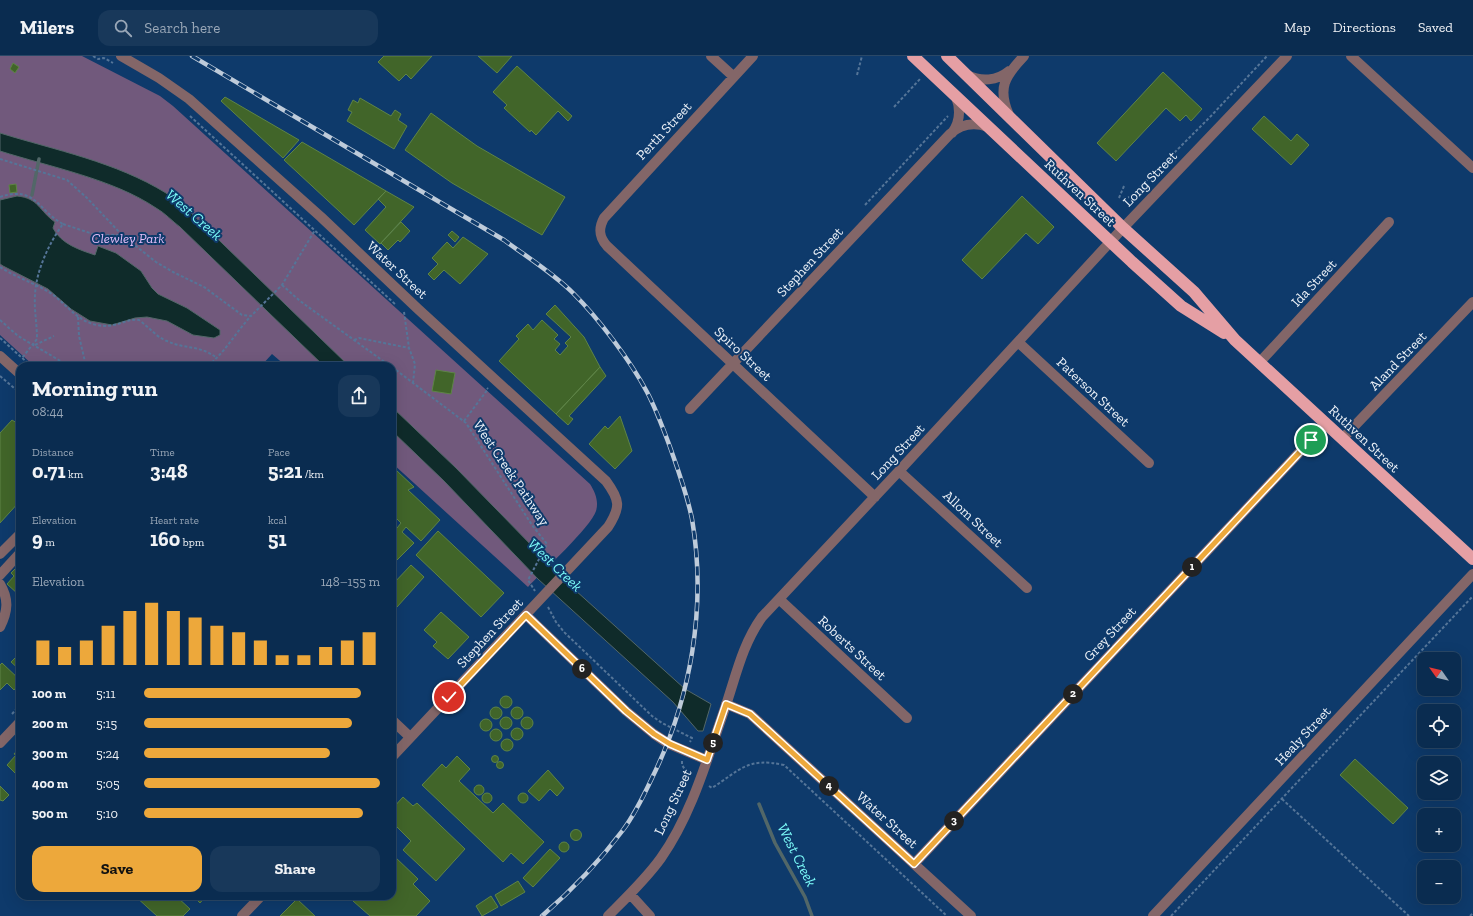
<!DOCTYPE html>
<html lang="en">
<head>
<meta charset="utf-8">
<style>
  :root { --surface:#0a2c50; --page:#18385a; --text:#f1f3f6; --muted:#99a7b7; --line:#2a4867; --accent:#eda83b }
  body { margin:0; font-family:"Zilla Slab",serif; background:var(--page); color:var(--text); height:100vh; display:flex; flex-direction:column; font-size:15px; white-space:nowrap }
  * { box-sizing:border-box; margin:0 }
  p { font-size:13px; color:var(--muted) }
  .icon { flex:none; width:22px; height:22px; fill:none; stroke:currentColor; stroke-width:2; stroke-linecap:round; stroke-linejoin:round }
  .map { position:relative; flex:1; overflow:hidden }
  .details { position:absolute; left:16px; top:306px; width:380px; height:538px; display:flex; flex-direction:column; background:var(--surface); border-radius:12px; box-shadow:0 4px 16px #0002,0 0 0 1px var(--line) }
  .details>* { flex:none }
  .needle { width:26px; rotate:304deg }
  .buttons { position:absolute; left:1417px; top:596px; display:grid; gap:8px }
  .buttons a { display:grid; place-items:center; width:44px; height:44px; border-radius:8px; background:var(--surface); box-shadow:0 4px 16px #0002,0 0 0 1px var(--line); font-size:20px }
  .pin { position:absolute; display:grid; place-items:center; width:34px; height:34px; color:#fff; margin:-17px; border:2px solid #fff; border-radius:50%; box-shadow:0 1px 4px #0007 }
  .km { position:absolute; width:20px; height:20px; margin:-10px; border-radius:50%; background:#222; color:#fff; font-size:11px; line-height:20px; text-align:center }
  .round { display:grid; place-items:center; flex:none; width:42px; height:42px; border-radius:12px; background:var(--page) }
  .summary { display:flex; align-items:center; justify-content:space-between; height:68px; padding:0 16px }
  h1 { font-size:22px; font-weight:800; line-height:30px }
  .metrics { display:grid; grid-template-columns:repeat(3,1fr); gap:6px; height:68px; padding:4px 16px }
  .metrics div { display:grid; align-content:center }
  .metrics b { font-size:20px; font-weight:800 }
  .metrics small { font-size:11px; font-weight:400 }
  .metrics p { font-size:11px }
  .chart { height:112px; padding:8px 16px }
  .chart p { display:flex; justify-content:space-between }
  .chart svg { width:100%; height:72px; margin-top:4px; stroke:var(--accent); stroke-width:6 }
  .action { display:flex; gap:8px; margin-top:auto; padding:8px 16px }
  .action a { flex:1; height:46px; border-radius:12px; background:var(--accent); color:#111; font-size:16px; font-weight:800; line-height:46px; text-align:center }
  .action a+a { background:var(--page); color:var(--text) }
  ul { padding:0 16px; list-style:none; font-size:13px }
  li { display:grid; grid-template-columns:64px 48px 1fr; align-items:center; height:30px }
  li i { height:10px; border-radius:5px; background:var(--accent) }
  header { display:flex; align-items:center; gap:24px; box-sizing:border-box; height:56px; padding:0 20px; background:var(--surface); border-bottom:1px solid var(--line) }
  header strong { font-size:19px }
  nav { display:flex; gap:22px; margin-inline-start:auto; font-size:14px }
  .search { width:280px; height:36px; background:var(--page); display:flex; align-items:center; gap:10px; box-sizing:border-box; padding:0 14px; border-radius:12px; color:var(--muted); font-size:15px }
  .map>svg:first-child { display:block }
  .green { fill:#71597c }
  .water { fill:#0f2b2a; stroke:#526768 }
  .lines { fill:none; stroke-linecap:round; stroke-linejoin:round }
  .stream { stroke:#526768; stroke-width:3.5 }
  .building { fill:#416529; stroke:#5e8447 }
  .path { stroke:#557598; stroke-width:2; stroke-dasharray:3 2; stroke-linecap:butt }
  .minor { stroke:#836668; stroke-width:10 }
  .highway { stroke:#e59fa4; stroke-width:12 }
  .rail-casing { stroke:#becbda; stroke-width:4.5 }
  .rail { stroke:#0e3a6b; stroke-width:3; stroke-dasharray:9; stroke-linecap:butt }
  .route-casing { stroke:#fff; stroke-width:8 }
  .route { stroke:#eda83b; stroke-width:5 }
  .labels { text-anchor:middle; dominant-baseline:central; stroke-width:4; stroke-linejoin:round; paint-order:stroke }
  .street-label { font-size:14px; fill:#eef3f9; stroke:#0e3a6b }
  .park-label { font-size:14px; font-style:italic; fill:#e5bdf8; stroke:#0e3a6b }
  .water-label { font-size:15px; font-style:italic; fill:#7cfbf9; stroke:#0e3a6b }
</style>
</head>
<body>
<header>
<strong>Milers</strong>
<div class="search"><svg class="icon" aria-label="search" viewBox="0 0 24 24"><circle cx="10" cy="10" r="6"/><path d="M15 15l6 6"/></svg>Search here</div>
<nav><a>Map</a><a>Directions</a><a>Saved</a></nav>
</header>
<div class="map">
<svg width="1473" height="860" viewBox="0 0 1473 860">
  <rect width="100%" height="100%" fill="#0e3a6b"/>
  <path class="green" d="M0,0H82L160,40L173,50L590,428C595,436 599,445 596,455C591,471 542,516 528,531L392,407V310H286L272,298L261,310H34L0,279Z"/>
  <path class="water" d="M0,77C55,94 116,106 166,137C175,143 183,151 192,158L349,310H324L180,171C172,165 165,157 156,152C113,123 50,111 0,95Z
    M17,140C39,142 39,155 55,166L53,172C61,188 80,194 95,199L98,190L116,197L141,215L152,232L158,238L187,252L220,274V279L214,282L193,279L167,265L147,261L135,262L112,269L90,265L71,253L48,233L3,210L0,208V144Z
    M392,351L456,412L575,534L685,633L711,648L703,675H698L673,646L538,523L444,425L392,375Z"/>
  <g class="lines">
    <path class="stream" d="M32,139L39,103
      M759,748L775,787L805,841L812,860"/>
  </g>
  <path class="building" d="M384,0H432L411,23L406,18L399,25L378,6Z
    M478,0H512L497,17Z
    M13,7L19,11L15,17L10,13Z
    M517,10L572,60L568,65L558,55L536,79L531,74L530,76L504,52L507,49L493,36Z
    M1163,16L1202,53L1191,65L1186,59L1180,65L1166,52L1116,105L1097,87Z
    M225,41L299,84L283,102L221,45Z
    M360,42L391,60L395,54L401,58L398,64L407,70L394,93L347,65L352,56L348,54L353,44L358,47Z
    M431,57L477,90L565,141L542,179L452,127L405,94Z
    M1264,60L1291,85L1297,78L1309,89L1291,109L1252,73Z
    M302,86L386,135L354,169L284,104Z
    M16,128L17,136L10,137L9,129Z
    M386,135L414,151L380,188L365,174L386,151L378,143Z
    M1022,140L1054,171L1038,188L1026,177L982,223L962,204Z
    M401,166L410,175L400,186L398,184L388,194L381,187Z
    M452,175L459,181L455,186L448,179Z
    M463,181L488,198L460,228L444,214L434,224L428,218L438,208L432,202L447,186L453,192Z
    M555,249L584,281L600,311L556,358L499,305L519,283L516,280L528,268L533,274L542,264L558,279L554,283L560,288L555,294L560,299L568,290L565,287L571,281L546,258Z
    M600,311L606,320L569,360L573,363L568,369L556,358Z
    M436,314L455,317L451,338L432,335Z
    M620,360L632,395L615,413L589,388L605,370L608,373Z
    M12,364L20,369V445L0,467V377Z
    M396,414L414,431L408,434L440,464L421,485L406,471L402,476L414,487L395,506L393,505L392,506V467L397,472L401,467L392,458V416L393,417Z
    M438,475L504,537L481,561L416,499Z
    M19,509L20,510V553L16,549L19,546L16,543L19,539L7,528L14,520L11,517Z
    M411,509L424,521L397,551L392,547V529Z
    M441,556L469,581L448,603L433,590L437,586L424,574Z
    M20,597V614L11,606Z
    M2,607L20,624V627L14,634L7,627L0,634V609Z
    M500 646a6 6 0 1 1 12 0a6 6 0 1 1-12 0Z
    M511 657a6 6 0 1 1 12 0a6 6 0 1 1-12 0Z
    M490 657a6 6 0 1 1 12 0a6 6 0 1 1-12 0Z
    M521 667a6 6 0 1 1 12 0a6 6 0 1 1-12 0Z
    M500 667a6 6 0 1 1 12 0a6 6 0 1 1-12 0Z
    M480 669a6 6 0 1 1 12 0a6 6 0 1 1-12 0Z
    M511 678a6 6 0 1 1 12 0a6 6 0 1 1-12 0Z
    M490 679a6 6 0 1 1 12 0a6 6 0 1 1-12 0Z
    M501 689a6 6 0 1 1 12 0a6 6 0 1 1-12 0Z
    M20,691V722L7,709L16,699L14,698Z
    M491.5 703a3.5 3.5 0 1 1 7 0a3.5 3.5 0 1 1-7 0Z
    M457,700L470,713L459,725L493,757L503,747L544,786L523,808L511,797L503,806L422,729L442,708L446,712Z
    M1355,703L1408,752L1393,768L1340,719Z
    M496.5 709a3.5 3.5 0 1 1 7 0a3.5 3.5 0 1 1-7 0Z
    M548,714L564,732L557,740L550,733L539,745L528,735Z
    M474 734a5 5 0 1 1 10 0a5 5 0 1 1-10 0Z
    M0,730L9,739L3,745L0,744Z
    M482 742a5 5 0 1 1 10 0a5 5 0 1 1-10 0Z
    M518 742a5 5 0 1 1 10 0a5 5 0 1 1-10 0Z
    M403,741L413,750L417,747L465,793L436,825L403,794L411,785L392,766V753Z
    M570.5 779a5.5 5.5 0 1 1 11 0a5.5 5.5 0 1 1-11 0Z
    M559 791a5 5 0 1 1 10 0a5 5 0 1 1-10 0Z
    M550,793L560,802L533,831L523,822Z
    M394,800L418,823L413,828L430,845L416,860H370L353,845L357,840H392V803Z
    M518,825L525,836L501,850L495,839Z
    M135,840H176L190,853L183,860H157Z
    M193,840H206L200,847Z
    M491,840L498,851L482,860L476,850Z
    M297,843L315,860H280Z"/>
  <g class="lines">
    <path class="path" d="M93,0L98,3L104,2L113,7
      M857,19L862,0
      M894,51L920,23
      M190,60L395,248
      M0,103L67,124L87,142L122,179L156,206L175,217L204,231L242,259L251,260L282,229L315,174
      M0,141C36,129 38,155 63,168C49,187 36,215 35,239C34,254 37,268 37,283L22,302
      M1119,142L1124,130
      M1123,142L1130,141L1211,60L1267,0
      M865,149L948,60
      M63,168L96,179H122
      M0,211C15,221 32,226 47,235C65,245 75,265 97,269C116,273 126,262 139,264C149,271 156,281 167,285C186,294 198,288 217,302
      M282,229L300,245L390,310
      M404,256L409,292L415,308L413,327
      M78,261L79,280L86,310
      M0,264L18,280L69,310
      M0,282L31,310
      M354,284L359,282L409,292
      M35,289L54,280
      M208,310C226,295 236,276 251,260
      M392,311L466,367L532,469L547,488L528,524L535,535
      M0,320L20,337
      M464,365L488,333L487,332
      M548,551L556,566L564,576L652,660L662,667L692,682L690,686
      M12,658L20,649
      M682,705V709L690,721
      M709,730L712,732C740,714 747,701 784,709L947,860
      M1282,743L1409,860
      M1171,860L1473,540
      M1470,860L1473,857"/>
    <path class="minor" d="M121,0L159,22L189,43L321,161L418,253L606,425C620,444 621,451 608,471L392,701
      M711,0L734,21
      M753,0L604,162C598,173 599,181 607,190L875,441
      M1351,0L1473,112
      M967,19C981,26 997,25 1009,15
      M1009,59C997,32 1005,20 1024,0
      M952,77C960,66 961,54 956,41
      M1018,286L1149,407
      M0,300L20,318
      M1259,307L1389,166
      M690,353L950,78C961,68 974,66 988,71
      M1342,383L1473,246
      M899,415L1027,532
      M0,498L20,478
      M0,519L20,497
      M0,528C9,543 8,555 0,571
      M779,543L907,662
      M526,559L626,655L654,678L669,688L707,704
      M726,648L750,658L971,860
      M392,664L410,681
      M0,687L20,666
      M914,808L1326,368
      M630,838L650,860
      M242,860L261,840
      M608,860C626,842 646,823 661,802C692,758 707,703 725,652C736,620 742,589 762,561L899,415L1123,172L1287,0
      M1153,860L1473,518"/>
    <path class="highway" d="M913,0L1132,206L1181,250L1224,277
      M947,0L1123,172L1194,236L1235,284L1473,503"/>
    <defs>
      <path id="rail" d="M192,0L504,184C527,201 553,217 573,237C599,263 630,304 647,336C656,353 663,372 670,391C678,414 687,438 692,463C707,550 691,643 652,722C644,739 635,758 623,774C599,806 572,834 542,860"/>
    </defs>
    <use href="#rail" class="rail-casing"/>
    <use href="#rail" class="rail"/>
  </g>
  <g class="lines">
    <defs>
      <path id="route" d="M449,641L526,559L626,655L654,678L670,688L707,704L726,648L750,658L914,808L1311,384"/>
    </defs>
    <use href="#route" class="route-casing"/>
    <use href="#route" class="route"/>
  </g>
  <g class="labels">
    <g class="street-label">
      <text transform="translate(664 75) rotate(-47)">Perth Street</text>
      <text transform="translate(1150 123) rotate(-46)">Long Street</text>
      <text transform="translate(1080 137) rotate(43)">Ruthven Street</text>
      <text transform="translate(810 206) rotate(-47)">Stephen Street</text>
      <text transform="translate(397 214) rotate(43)">Water Street</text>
      <text transform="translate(1314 227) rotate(-47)">Ida Street</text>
      <text transform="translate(743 298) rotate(43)">Spiro Street</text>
      <text transform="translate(1398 305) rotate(-46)">Aland Street</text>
      <text transform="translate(1093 336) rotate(43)">Paterson Street</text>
      <text transform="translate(1364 383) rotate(43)">Ruthven Street</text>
      <text transform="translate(898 396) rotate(-47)">Long Street</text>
      <text transform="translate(511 417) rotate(56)">West Creek Pathway</text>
      <text transform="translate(973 463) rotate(43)">Allom Street</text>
      <text transform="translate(490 577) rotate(-47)">Stephen Street</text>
      <text transform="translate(1110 578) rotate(-47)">Grey Street</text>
      <text transform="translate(852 592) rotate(43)">Roberts Street</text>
      <text transform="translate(1303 680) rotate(-47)">Healy Street</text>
      <text transform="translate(673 746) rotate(-65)">Long Street</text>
      <text transform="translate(887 764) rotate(42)">Water Street</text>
    </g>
    <g class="park-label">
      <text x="128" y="182">Clewley Park</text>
    </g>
    <g class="water-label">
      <text transform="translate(194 159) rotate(41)">West Creek</text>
      <text transform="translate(555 509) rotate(44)">West Creek</text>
      <text transform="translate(797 799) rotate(63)">West Creek</text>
    </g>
  </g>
</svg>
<div class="buttons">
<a><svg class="needle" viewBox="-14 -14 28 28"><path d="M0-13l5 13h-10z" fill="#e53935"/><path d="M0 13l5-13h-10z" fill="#99a7b7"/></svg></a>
<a><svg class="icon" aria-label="locate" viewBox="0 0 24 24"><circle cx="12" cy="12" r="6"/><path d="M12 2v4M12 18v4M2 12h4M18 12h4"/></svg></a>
<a><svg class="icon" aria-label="layers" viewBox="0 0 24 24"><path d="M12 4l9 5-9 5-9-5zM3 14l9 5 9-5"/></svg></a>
<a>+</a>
<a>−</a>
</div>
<div class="pin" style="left:1311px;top:384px;background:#1e9e55"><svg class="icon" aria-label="arrive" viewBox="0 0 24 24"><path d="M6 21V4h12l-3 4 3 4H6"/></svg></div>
<div class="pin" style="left:449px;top:641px;background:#d93025"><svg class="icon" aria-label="check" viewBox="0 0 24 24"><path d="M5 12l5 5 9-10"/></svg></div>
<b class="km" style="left:1192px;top:511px">1</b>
<b class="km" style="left:1073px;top:638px">2</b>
<b class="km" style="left:954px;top:765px">3</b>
<b class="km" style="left:829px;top:730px">4</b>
<b class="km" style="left:713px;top:687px">5</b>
<b class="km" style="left:582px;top:613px">6</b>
<section class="details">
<div class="summary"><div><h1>Morning run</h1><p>08:44</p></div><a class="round"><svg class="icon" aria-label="share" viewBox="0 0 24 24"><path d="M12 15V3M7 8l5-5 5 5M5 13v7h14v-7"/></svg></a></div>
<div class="metrics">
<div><p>Distance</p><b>0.71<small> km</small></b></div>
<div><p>Time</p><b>3:48</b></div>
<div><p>Pace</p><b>5:21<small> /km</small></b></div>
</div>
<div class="metrics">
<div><p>Elevation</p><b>9<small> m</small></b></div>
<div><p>Heart rate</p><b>160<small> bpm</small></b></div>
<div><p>kcal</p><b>51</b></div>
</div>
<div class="chart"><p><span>Elevation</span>148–155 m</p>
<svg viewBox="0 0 160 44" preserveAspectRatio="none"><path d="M5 44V29M15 44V33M25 44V29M35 44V20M45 44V11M55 44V6M65 44V11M75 44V15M85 44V20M95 44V24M105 44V29M115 44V38M125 44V38M135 44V33M145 44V29M155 44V24"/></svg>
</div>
<ul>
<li><b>100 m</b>5:11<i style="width:92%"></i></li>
<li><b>200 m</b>5:15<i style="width:88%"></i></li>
<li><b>300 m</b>5:24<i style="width:79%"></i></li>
<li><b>400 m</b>5:05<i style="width:100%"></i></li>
<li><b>500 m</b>5:10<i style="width:93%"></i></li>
</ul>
<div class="action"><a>Save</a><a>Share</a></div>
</section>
</div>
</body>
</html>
